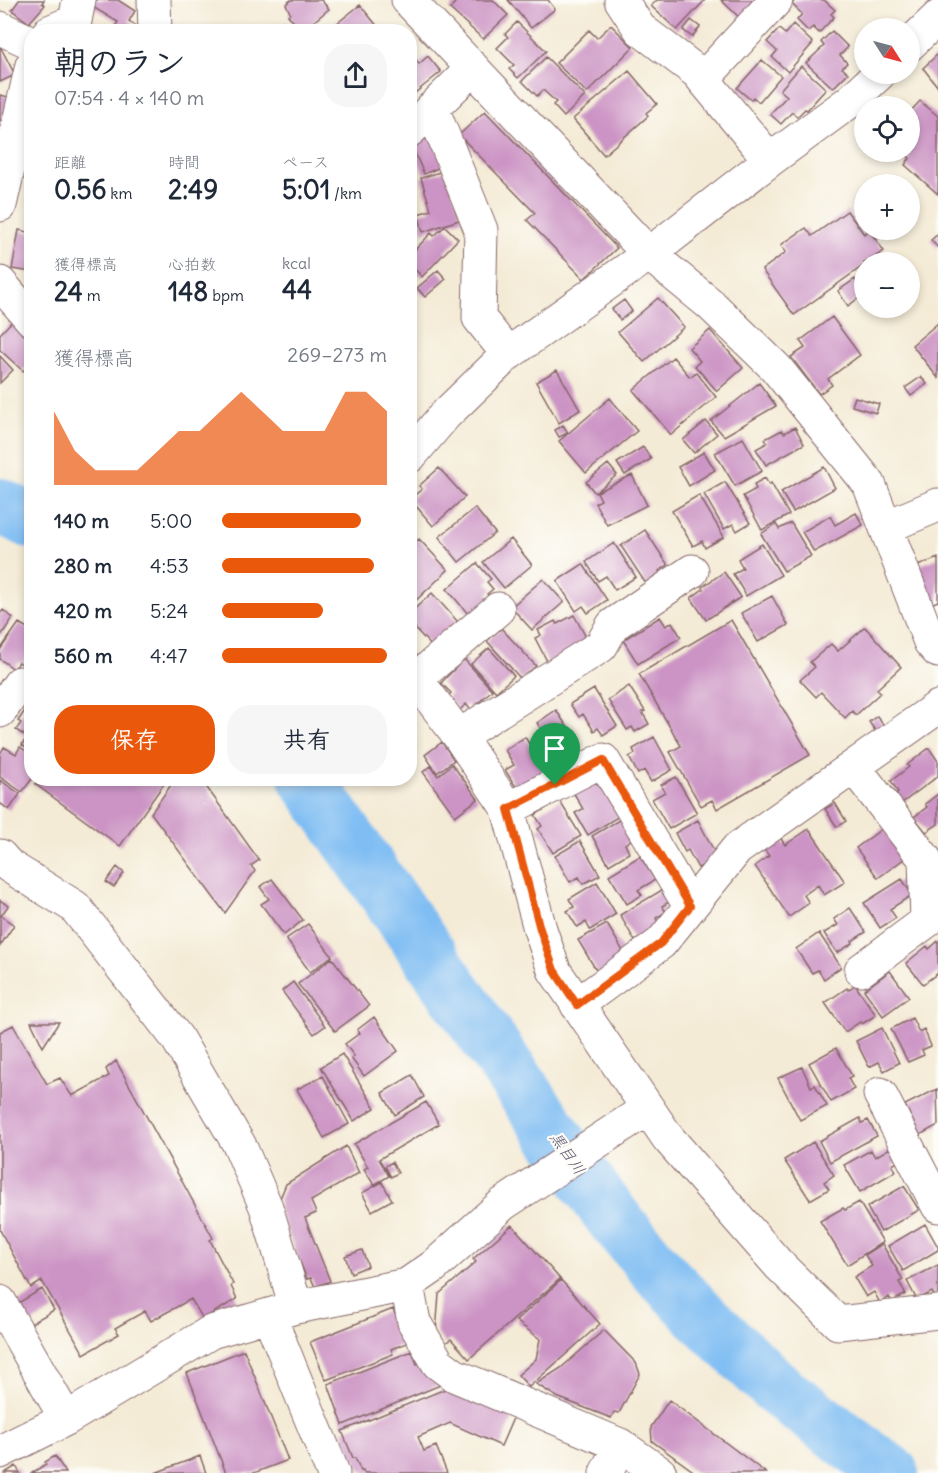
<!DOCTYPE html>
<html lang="ja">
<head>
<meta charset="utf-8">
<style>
  :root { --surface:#fff; --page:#f6f6f7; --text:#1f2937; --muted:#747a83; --accent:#ea580c }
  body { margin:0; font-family:Delius,"Klee One",sans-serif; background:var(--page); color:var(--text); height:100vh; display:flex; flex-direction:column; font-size:22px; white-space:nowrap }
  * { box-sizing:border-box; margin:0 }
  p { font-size:20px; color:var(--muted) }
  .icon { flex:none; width:33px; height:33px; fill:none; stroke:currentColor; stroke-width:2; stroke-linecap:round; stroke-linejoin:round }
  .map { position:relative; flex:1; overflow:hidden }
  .drawer { position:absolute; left:24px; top:24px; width:393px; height:762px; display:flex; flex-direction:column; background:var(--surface); border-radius:24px; box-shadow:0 3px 9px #0003 }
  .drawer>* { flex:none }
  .needle { width:39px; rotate:126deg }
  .tools { position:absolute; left:854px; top:18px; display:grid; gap:12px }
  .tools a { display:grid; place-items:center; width:66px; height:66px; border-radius:50%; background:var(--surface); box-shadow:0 3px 9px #0003; font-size:30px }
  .pin { position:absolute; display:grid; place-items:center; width:51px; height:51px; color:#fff; margin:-62px -26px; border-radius:50% 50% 50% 0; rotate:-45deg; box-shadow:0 0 6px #0007 }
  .pin .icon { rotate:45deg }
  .round { display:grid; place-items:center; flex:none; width:63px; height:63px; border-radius:24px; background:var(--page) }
  .overview { display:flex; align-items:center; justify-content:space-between; height:102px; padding:0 30px }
  h1 { font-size:33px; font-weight:700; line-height:45px }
  .stats { display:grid; grid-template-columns:repeat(3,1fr); gap:9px; height:102px; padding:6px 30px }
  .stats div { display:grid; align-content:center }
  .stats b { font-size:26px; font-weight:700 }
  .stats small { font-size:16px; font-weight:400 }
  .stats p { font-size:16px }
  .chart { height:168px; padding:12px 30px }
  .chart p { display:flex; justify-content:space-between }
  .chart svg { width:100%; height:108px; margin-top:6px; fill:var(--accent); opacity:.7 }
  .primary-button { display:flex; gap:12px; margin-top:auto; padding:12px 30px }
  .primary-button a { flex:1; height:69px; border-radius:24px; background:var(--accent); color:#fff; font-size:24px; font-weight:700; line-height:69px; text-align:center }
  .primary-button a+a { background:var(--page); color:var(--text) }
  ul { padding:0 30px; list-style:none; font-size:20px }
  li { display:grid; grid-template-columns:96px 72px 1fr; align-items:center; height:45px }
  li i { height:15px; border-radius:8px; background:var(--accent) }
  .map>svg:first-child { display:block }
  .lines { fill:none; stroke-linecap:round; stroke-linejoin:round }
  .river { stroke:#7fbdf3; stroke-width:56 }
  .building { fill:#cc94c5 }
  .minor-casing { stroke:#866667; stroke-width:35 }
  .minor { stroke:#fff; stroke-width:33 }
  .route-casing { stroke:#fff; stroke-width:12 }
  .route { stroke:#ea580c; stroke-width:8 }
  .labels { text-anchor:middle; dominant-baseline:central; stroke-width:4.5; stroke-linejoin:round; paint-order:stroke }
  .water-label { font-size:16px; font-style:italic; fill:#5d5671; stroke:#fdfcf7 }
</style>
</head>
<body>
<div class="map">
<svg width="938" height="1473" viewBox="0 0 938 1473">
  <rect width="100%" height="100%" fill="#fdfcf7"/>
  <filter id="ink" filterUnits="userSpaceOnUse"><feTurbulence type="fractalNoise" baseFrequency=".0167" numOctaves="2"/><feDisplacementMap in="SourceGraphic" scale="12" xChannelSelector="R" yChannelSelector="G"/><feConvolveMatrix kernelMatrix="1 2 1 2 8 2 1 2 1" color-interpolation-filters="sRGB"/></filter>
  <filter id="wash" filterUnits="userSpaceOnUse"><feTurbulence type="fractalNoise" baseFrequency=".008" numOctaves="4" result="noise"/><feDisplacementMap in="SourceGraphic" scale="24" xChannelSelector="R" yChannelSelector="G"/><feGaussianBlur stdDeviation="1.35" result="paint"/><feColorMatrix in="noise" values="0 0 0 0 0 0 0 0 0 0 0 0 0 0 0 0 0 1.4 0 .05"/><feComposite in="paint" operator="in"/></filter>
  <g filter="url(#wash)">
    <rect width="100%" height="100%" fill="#f4ebd6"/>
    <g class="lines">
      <path class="river" d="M0,506L32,521
        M306,778L594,1192L614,1219L666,1280L705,1320L781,1392L891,1473"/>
    </g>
    <g id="blocks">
      <path class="building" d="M19,0H44L42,3L45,5L29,23L12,10Z
        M95,0H118L135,11L129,21L138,27L135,32L113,30L118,22L91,6Z
        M291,0H321L329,9L301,32H296L294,29L297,26L288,15L290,13L286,4Z
        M457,0H493L508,15L483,39L450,9Z
        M508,0H548L555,9L531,28Z
        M657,0H705L677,30L651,6Z
        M721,0H762L743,21Z
        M795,0H824L835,10L831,14L834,17L819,33L813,27L808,31L797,20L802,14L792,4Z
        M360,5L378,27L372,32H326Z
        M691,20L700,27L692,37L683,30Z
        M517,22L546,51L518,78L509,69L514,65L497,48L508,37L505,34Z
        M287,23L290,32H266L267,29Z
        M793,24L813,43L788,72L772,57L777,51L767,42L779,29L785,34Z
        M317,25L322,32H309Z
        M611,25L633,47L587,93L556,63L589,30L597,38Z
        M832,31L848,47L840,55L847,63L842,68L848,73L833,88L806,63L824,46L821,42Z
        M0,46L15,75L0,82Z
        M938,54V87L923,68Z
        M413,56L419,64L428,56L441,72L410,97V58Z
        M546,57L585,96L564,117L553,105L556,102L543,90L537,96L522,81Z
        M762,60L781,76L759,102L753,97L751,100L737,88Z
        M801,66L826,89L807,110L805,109L797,117L792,112L781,124L770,114L787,96L780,90Z
        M629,71L657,104L646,113L648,116L604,155L573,119Z
        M0,95L9,97L5,122L0,121Z
        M920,101L938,116V194L905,165L910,158L903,152H909V113Z
        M485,111L617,248L584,279L527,220L535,213L459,135Z
        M431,133L445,165L424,174L410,142Z
        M446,170L462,219L423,232L418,214L431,210L421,178Z
        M847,211L864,234L869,230L884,251L867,262H864V265L794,315L762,270L786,252L781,245L806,228L812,236Z
        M445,226L458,239L422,277L410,264V255L431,233L434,236Z
        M19,230L32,233V272L12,269Z
        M938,234V248L931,240Z
        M438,270L446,279L425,297L417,288Z
        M855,279L864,294L848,306L838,291Z
        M658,298L684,327L644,362L618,332Z
        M624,300L632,311L620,320L612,309Z
        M832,317L860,355L828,379L832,385L819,394L791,357L805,348L800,341Z
        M14,319L32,335V346L27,350L32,354V362L23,371L0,350V334Z
        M938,323V378L912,345Z
        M710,330L743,368L717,391L695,366L700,361L689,348Z
        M0,356L13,370L0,383Z
        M673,357L690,377L696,372L716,397L671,435L633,390Z
        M557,370L580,410L559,423L536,382Z
        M921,377L927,384L911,396L905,388Z
        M759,383L776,406L724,436L711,421Z
        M855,397L879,404L876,413L852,406Z
        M610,398L637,431L586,473L559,441Z
        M706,421L717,434L694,453L683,440Z
        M563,425L568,433L559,437L555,430Z
        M795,427L804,444L766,465L756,449L767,443L765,439L782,430L784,433Z
        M743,438L762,471L735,486L715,453Z
        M643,447L651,459L625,475L617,463Z
        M704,452L715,470L689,486L678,467Z
        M608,464L617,475L595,493L586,482Z
        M824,467L835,488L793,512L781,492Z
        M439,468L465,497L433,526L410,499L422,489L419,486Z
        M632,475L647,505L607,525L595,503L601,500L597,492Z
        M765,478L769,485L771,483L789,515L762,530L743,496L756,489L754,484Z
        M725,482L750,523L737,531L733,524L724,529L704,494Z
        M699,495L724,537L705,548L702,541L693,546L672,511Z
        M475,508L495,533L459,562L439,537Z
        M856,513L863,525L814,552L802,532L830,516L835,525Z
        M791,523L811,556L784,571L761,534L776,524L779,529Z
        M645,530L668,565L659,571L663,577L648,587L621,546Z
        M419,539L448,570L410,606V547Z
        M511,539L532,565L504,588L483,562Z
        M614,543L636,577L615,590L606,576L598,581L586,562Z
        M762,544L781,575L746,596L733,574L743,568L738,559Z
        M938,558V601L929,605L915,567Z
        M477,563L491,579L487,582L493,589L487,594L490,597L469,615L447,589Z
        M583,564L607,600L588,613L583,606L576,611L557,581Z
        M724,572L741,597L706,620L691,598L703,589L702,587Z
        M543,579L564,602L532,630L511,607Z
        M432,593L458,622L434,649L410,623V613Z
        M772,596L788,625L758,642L741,613Z
        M3,610L13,618L0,637V614Z
        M574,615L588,641L548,663L535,638L541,635L538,630L555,621L557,624Z
        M660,617L666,626L672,622L681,637L638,664L623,640Z
        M731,620L810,755L717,809L712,800L701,806L670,752L681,746L639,674Z
        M19,623L32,631V651L22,664L19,662L14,669L0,659V650Z
        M865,627L901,667L877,689L880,693L856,715L852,711L845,718L821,692L816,697L800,680L815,667L810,662L831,644L838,651Z
        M501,628L536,666L521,679L487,641Z
        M489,648L514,676L496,692L471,664Z
        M464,659L492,690L471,710L466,704L459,711L447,697L451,693L441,683Z
        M629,686L645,711L642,712L649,724L635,732L632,727L627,730L608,700Z
        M594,689L617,726L603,735L598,728L594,731L583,714L579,717L570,704Z
        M28,706L32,709V752L22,745L27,737L16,730L21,723L18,721Z
        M556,710L581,747L568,756L563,749L557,753L537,723Z
        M877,716L884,726L876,732L869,722Z
        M525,737L548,776L516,787L505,770L514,765L505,750Z
        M654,737L672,770L651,782L644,770L638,774L629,757L635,754L633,749Z
        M442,742L454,760L437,773L425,755Z
        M4,747L16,754L20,747L32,755V779L22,792L0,777V754Z
        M929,748L938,761V776L902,803L895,794L898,792L891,781L909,767L907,765Z
        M452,764L478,799L455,816L423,772L431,766L438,776Z
        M676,777L697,813L669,829L652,799L665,792L661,785Z
        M39,778H168L120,846L35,784Z
        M176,778H200L259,860L251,866L255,871L225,913L151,813Z
        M0,780L20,794L9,810L1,804L0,806Z
        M589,781L602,783L621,815L588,835L575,813L583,809L572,790Z
        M938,794V824L926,832L914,817L927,807L925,804Z
        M559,800L581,836L553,853L538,829L542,826L535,815Z
        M835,803L846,821L837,827L825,809Z
        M624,817L633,833L629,836L631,840L625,844L629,853L609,865L592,836Z
        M698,820L716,855L713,860L698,868L688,850L685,852L675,833Z
        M883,828L905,858L878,878L856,848Z
        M809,829L845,882L824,895L818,885L804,895L809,903L789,917L755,866L769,856L763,848L780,837L785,845Z
        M580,841L600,875L583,884L579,877L570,882L555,856Z
        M640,856L655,880L638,890L642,895L627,904L609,875Z
        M117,867L124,873L114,887L106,882Z
        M272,879L303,920L284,935L261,904L269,899L260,887Z
        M902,879L912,895L890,909L896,918L880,928L864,903Z
        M597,882L616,914L590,930L586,922L577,927L567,911L574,907L569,899Z
        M662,890L669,902L662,906L666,912L656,918L660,926L635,941L620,915Z
        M0,900L8,906L1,916L14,925L0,946Z
        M850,908L866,932L852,941L853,943L837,953L824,933L838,925L834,919Z
        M308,924L332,956L310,972L286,939Z
        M607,924L626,956L599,975L578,940Z
        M819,933L841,967L824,979L818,970L812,973L796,949Z
        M938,941V973L923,984L906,963L927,946L929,949Z
        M332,958L369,1006L335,1031L298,984Z
        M890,971L909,997L883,1016L864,990Z
        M293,982L325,1026L314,1034L282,991Z
        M855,985L876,1015L862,1024L860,1022L845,1032L825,1003L847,988L848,990Z
        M374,1017L398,1051L364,1076L351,1058L354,1056L345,1044L360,1033L357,1030Z
        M912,1018L919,1032L924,1029L931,1046L922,1050L924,1055L908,1062L891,1029Z
        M31,1022H59L43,1047Z
        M13,1025L47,1084L60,1078L72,1096L109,1076L106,1069L116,1061L213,1238L210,1240L233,1284L231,1286L237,1299L203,1319L191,1299L151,1321L145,1311L115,1328L119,1334L84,1354L42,1281L31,1288L0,1230V1032Z
        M882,1028L899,1063L884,1071L879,1062L869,1067L856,1041Z
        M836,1048L852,1076L848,1078L854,1089L831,1102L809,1063Z
        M342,1054L375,1108L354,1121L321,1067Z
        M802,1067L811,1087L815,1085L827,1106L800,1120L778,1078Z
        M412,1075L424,1097L395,1115L382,1093Z
        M323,1076L349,1124L324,1138L297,1089Z
        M937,1089L938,1125L920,1135L905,1105Z
        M426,1102L439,1124L379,1159L389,1176L374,1185L364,1169L368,1167L354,1144Z
        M860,1118L862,1123L868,1120L877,1136L830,1162L819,1141Z
        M813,1142L834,1175L824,1182L829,1189L810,1200L784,1160Z
        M346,1146L359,1173L311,1201L316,1213L305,1218L330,1281L315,1287L311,1278L307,1279L279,1211V1201L286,1184Z
        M890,1148L898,1162L892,1165L896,1171L860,1192L844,1165L871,1150L875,1157Z
        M392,1162L398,1173L391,1177L385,1166Z
        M382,1182L392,1200L372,1211L362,1193Z
        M904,1186L919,1210L881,1232L867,1207Z
        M859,1202L883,1242L847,1265L820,1221L843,1208L845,1210Z
        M925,1224L938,1247V1250L903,1271L888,1246Z
        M512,1225L560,1279L469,1359L451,1339L445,1343L436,1333L439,1294L476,1262L473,1259Z
        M882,1244L903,1280L899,1282L906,1294L892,1302L889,1297L880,1303L874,1292L866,1297L854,1277L872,1266L865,1255Z
        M362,1250L368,1266L351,1273L345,1256Z
        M938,1265V1297L936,1298L932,1292L917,1300L907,1281Z
        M561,1280L600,1324L529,1387L518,1375L536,1359L540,1339L516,1321Z
        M42,1289L54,1310L30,1324L18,1303Z
        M393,1309L407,1343L391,1349L393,1354L326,1380L310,1342Z
        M604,1330L636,1363L640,1374L619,1413L614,1412L611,1418L557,1397L536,1384L561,1368Z
        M244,1350L288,1460L254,1473H226L187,1373Z
        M412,1351L417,1364L422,1362L443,1384L343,1425L328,1384Z
        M450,1387L514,1416L501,1446L450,1423L418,1437L424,1451L436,1446L447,1473H364L363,1470L361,1471L355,1458H353L342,1431Z
        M669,1400L766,1473H696L652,1441L651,1427Z
        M55,1456L66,1473H32L46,1464L45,1462Z
        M200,1456L206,1473H155Z
        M16,1466L20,1473H5Z"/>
    </g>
  </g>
  <g filter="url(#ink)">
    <use href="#blocks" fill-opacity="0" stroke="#866667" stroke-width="1.5"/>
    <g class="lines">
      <defs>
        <path id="minor" d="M154,0L155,32
          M408,0L649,254L508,354L445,415L410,456
          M621,0L640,29L697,72L770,160
          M0,28L30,42L32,45
          M49,32L75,21L79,0
          M909,45L938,17
          M879,74L849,102L770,160L649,254L710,304L776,368L869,484L930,642L938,651
          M703,79L776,0
          M432,108L481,230L479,318L508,354
          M410,130L473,68
          M0,205L32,65
          M0,283L32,320
          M886,527L938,505
          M410,671L459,736L508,809L540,929L554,970L668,1138L779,1265L838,1323L938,1312
          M416,679L498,609
          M0,711L20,683
          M459,736L601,646L613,625L692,571
          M854,767L925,859L927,921L861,970
          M508,809L603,760L690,906
          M0,856L9,866L75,907L177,1038L240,1146L266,1207L296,1307
          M577,1005L661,943L737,849L938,707
          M880,1094L938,1206
          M407,1285L414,1322L438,1363L454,1375L620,1445L660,1473
          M0,1302L66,1419
          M269,1315L333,1473
          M0,1452L66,1419L211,1332L296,1307L407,1285L433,1267L503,1204L647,1109
          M606,1473L620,1445"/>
      </defs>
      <use href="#minor" class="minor-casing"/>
      <use href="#minor" class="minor"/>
    </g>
  </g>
  <g class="lines" filter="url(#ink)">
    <defs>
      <path id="route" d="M603,760L690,906L661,943L577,1005L554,970L540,929L508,809Z"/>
    </defs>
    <use href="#route" class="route-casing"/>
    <use href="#route" class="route"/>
  </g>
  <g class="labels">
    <g class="water-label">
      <text transform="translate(568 1153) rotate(55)">黒目川</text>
    </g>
  </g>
</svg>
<div class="tools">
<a><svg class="needle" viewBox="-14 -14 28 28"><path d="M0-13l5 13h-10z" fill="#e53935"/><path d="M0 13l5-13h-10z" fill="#747a83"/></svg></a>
<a><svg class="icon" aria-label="locate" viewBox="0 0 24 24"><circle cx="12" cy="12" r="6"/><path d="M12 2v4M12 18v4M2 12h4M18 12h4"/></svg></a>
<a>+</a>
<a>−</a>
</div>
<div class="pin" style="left:555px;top:785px;background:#1e9e55"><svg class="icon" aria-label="arrive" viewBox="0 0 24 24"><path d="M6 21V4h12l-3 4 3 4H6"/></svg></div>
<section class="drawer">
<div class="overview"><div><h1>朝のラン</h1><p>07:54 · 4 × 140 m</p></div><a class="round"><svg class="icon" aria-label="share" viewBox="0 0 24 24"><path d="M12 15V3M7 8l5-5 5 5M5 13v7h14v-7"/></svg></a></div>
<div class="stats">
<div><p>距離</p><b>0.56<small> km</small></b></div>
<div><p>時間</p><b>2:49</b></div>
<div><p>ペース</p><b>5:01<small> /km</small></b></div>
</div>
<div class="stats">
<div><p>獲得標高</p><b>24<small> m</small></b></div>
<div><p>心拍数</p><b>148<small> bpm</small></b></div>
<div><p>kcal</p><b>44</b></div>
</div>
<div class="chart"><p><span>獲得標高</span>269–273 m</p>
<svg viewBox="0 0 160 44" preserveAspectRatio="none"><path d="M0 44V14L10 30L20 38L30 38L40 38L50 30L60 22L70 22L80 14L90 6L100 14L110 22L120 22L130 22L140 6L150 6L160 14V44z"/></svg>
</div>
<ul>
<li><b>140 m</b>5:00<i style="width:84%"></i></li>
<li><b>280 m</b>4:53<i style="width:92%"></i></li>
<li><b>420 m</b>5:24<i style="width:61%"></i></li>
<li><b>560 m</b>4:47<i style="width:100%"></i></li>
</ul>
<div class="primary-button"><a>保存</a><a>共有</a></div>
</section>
</div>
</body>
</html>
